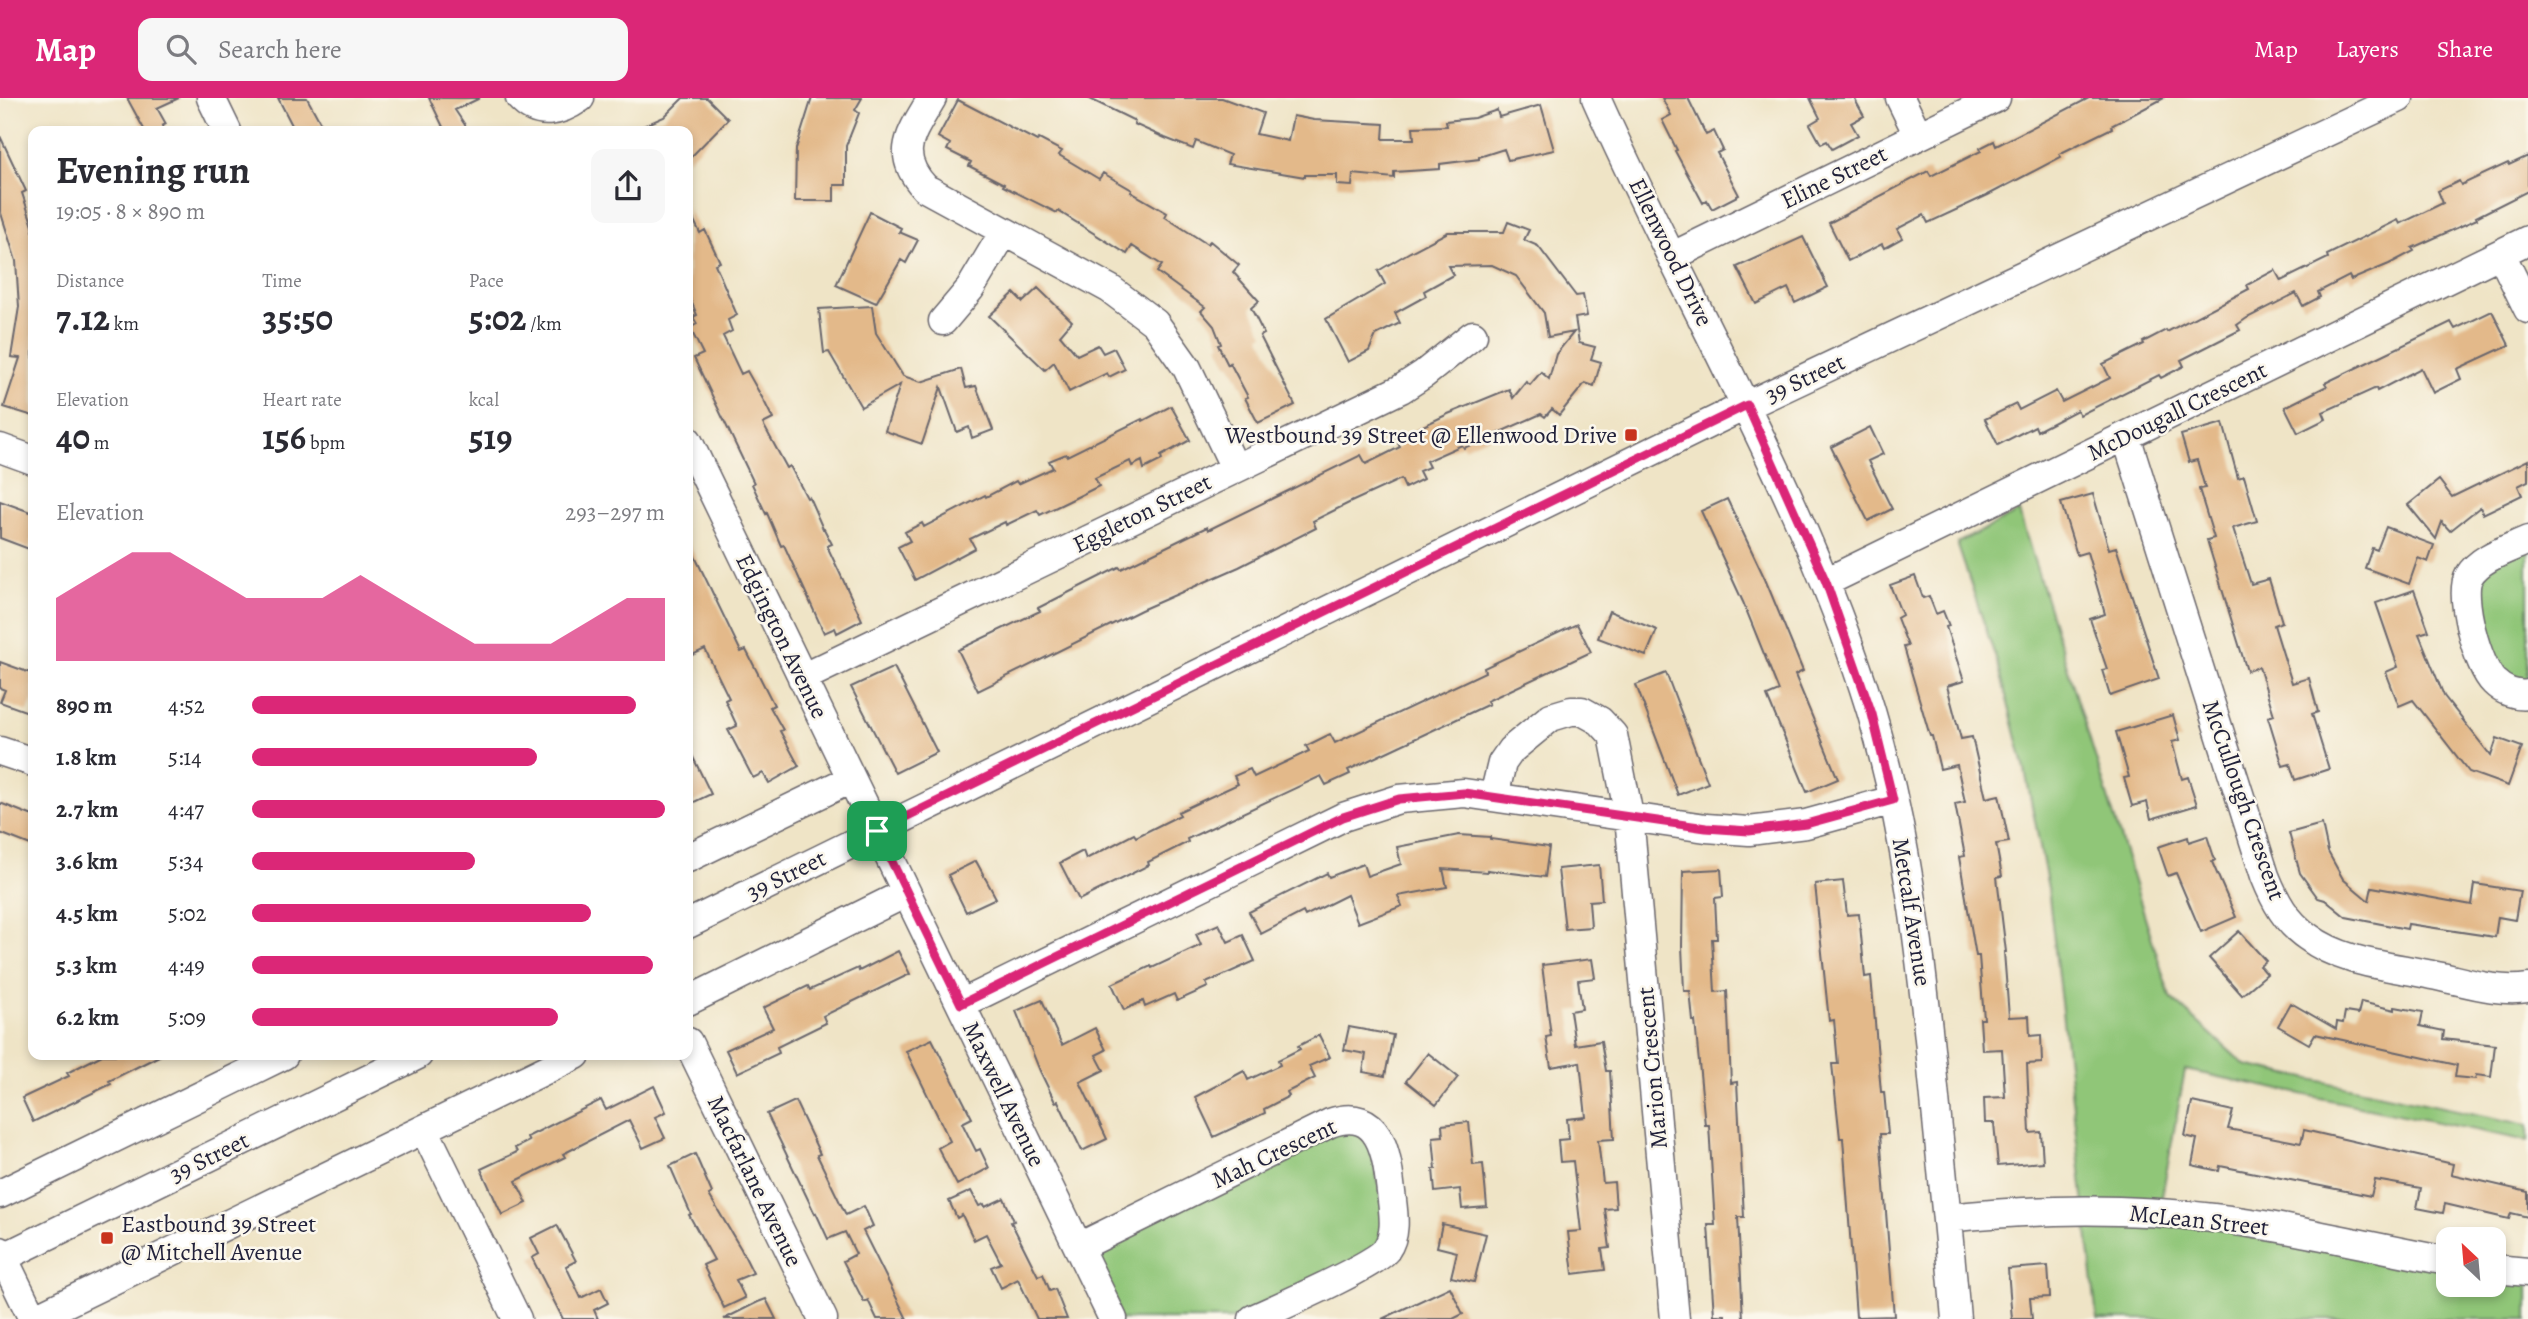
<!DOCTYPE html>
<html lang="en">
<head>
<meta charset="utf-8">
<style>
  :root { --surface:#fff; --page:#f7f7f7; --text:#2b2b33; --muted:#7c7c81; --accent:#db2777 }
  body { margin:0; font-family:Alegreya,serif; background:var(--page); color:var(--text); height:100vh; display:flex; flex-direction:column; font-size:26px; white-space:nowrap }
  * { box-sizing:border-box; margin:0 }
  p { font-size:23px; color:var(--muted) }
  .icon { flex:none; width:38px; height:38px; fill:none; stroke:currentColor; stroke-width:2; stroke-linecap:round; stroke-linejoin:round }
  .map { position:relative; flex:1; overflow:hidden }
  .panel { position:absolute; left:28px; top:28px; width:665px; height:934px; display:flex; flex-direction:column; background:var(--surface); border-radius:14px; box-shadow:0 4px 10px #0003 }
  .panel>* { flex:none }
  .needle { width:46px; rotate:334deg }
  .fabs { position:absolute; left:2436px; top:1129px; display:grid; gap:14px }
  .fabs a { display:grid; place-items:center; width:70px; height:70px; border-radius:14px; background:var(--surface); box-shadow:0 4px 10px #0003; font-size:35px }
  .pin { position:absolute; display:grid; place-items:center; width:60px; height:60px; color:#fff; margin:-30px; border-radius:14px; box-shadow:0 4px 10px #0006 }
  .round { display:grid; place-items:center; flex:none; width:74px; height:74px; border-radius:14px; background:var(--page) }
  .head { display:flex; align-items:center; justify-content:space-between; height:119px; padding:0 28px }
  h1 { font-size:38px; font-weight:700; line-height:52px }
  .figures { display:grid; grid-template-columns:repeat(3,1fr); gap:10px; height:119px; padding:7px 28px }
  .figures div { display:grid; align-content:center }
  .figures b { font-size:35px; font-weight:700 }
  .figures small { font-size:19px; font-weight:400 }
  .figures p { font-size:19px }
  .chart { height:196px; padding:14px 28px }
  .chart p { display:flex; justify-content:space-between }
  .chart svg { width:100%; height:126px; margin-top:7px; fill:var(--accent); opacity:.7 }
  ul { padding:0 28px; list-style:none; font-size:23px }
  li { display:grid; grid-template-columns:112px 84px 1fr; align-items:center; height:52px }
  li i { height:18px; border-radius:9px; background:var(--accent) }
  header { display:flex; align-items:center; gap:42px; box-sizing:border-box; height:98px; padding:0 35px; background:var(--accent); color:#fff }
  header strong { font-size:33px }
  nav { display:flex; gap:38px; margin-inline-start:auto; font-size:24px }
  .search { width:490px; height:63px; background:var(--page); display:flex; align-items:center; gap:18px; box-sizing:border-box; padding:0 24px; border-radius:14px; color:var(--muted); font-size:26px }
  .map>svg:first-child { display:block }
  .green { fill:#90c678; stroke:#59745a; stroke-width:2 }
  .building { fill:#e3b98a }
  .lines { fill:none; stroke-linecap:round; stroke-linejoin:round }
  .minor-casing { stroke:#6a666c; stroke-width:31 }
  .minor { stroke:#fff; stroke-width:28 }
  .route-casing { stroke:#fff; stroke-width:14 }
  .route { stroke:#db2777; stroke-width:9 }
  .poi-dot { fill:#c8321e; stroke:#fbf7ec; stroke-width:2.5 }
  .labels { text-anchor:middle; dominant-baseline:central; stroke-width:5; stroke-linejoin:round; paint-order:stroke }
  .street-label { font-size:24px; fill:#22223b; stroke:#fbf7ec }
  .poi-label { font-size:24px; fill:#22223b; stroke:#fbf7ec; text-anchor:end }
</style>
</head>
<body>
<header>
<strong>Map</strong>
<div class="search"><svg class="icon" aria-label="search" viewBox="0 0 24 24"><circle cx="10" cy="10" r="6"/><path d="M15 15l6 6"/></svg>Search here</div>
<nav><a>Map</a><a>Layers</a><a>Share</a></nav>
</header>
<div class="map">
<svg width="2528" height="1221" viewBox="0 0 2528 1221">
  <rect width="100%" height="100%" fill="#fbf7ec"/>
  <filter id="ink" filterUnits="userSpaceOnUse"><feTurbulence type="fractalNoise" baseFrequency=".0143" numOctaves="2"/><feDisplacementMap in="SourceGraphic" scale="14" xChannelSelector="R" yChannelSelector="G"/><feConvolveMatrix kernelMatrix="1 2 1 2 8 2 1 2 1" color-interpolation-filters="sRGB"/></filter>
  <filter id="wash" filterUnits="userSpaceOnUse"><feTurbulence type="fractalNoise" baseFrequency=".00686" numOctaves="4" result="noise"/><feDisplacementMap in="SourceGraphic" scale="28" xChannelSelector="R" yChannelSelector="G"/><feGaussianBlur stdDeviation="1.57" result="paint"/><feColorMatrix in="noise" values="0 0 0 0 0 0 0 0 0 0 0 0 0 0 0 0 0 1.4 0 .05"/><feComposite in="paint" operator="in"/></filter>
  <g filter="url(#wash)">
    <rect width="100%" height="100%" fill="#efe4c6"/>
    <path class="green" d="M2019,414L2170,899L2245,967L2528,1027V1043L2185,972L2159,1115L2448,1163V1186H2494V1171L2528,1174V1221H2097L2048,790L2025,672L1999,570L1957,445Z
      M2528,442V596L2503,591L2467,480Z
      M1330,1025L1365,1026L1391,1141L1253,1221H1113L1079,1149Z"/>
    <g id="blocks">
      <path class="building" d="M127,0H179L157,10L166,26L162,28L165,33H145Z
        M278,0H307L325,33H295Z
        M429,0H480L455,12L469,33H445Z
        M683,0H707L728,21L688,62V33H632L664,19Z
        M812,0H862L855,12L859,15L846,48V87H834V103H795L796,51Z
        M1088,0H1222L1263,15L1256,36L1288,43L1293,18L1314,22L1384,26L1383,41H1414L1413,29L1447,28L1446,23L1474,20L1497,12L1499,19L1541,7L1554,52L1508,62L1504,51L1479,59V61L1440,66V71L1394,74V80L1353,76L1352,88L1337,87V77H1305V79L1227,66L1230,57L1196,43L1193,51L1165,40L1134,26L1135,23Z
        M1662,0H1688L1706,37L1714,33L1723,52L1717,55L1739,97L1712,111L1707,102L1703,105L1675,53L1677,52L1662,22L1671,17Z
        M1810,0H1854L1864,18L1851,25L1858,37L1832,51L1827,43L1821,46L1810,26L1820,20Z
        M2089,0H2164L2111,28L2112,30L2059,56L2061,59L1988,97L1928,125L1924,117L1897,131L1902,140L1884,150L1882,146L1848,163L1829,125L1928,73L1931,78L1981,53L1980,50L1994,43L1996,48Z
        M958,2L1037,43L1039,41L1062,53L1059,57L1099,81L1103,75L1132,92L1131,94L1167,115L1165,119L1207,146L1210,143L1239,167L1233,174L1259,203L1251,210L1264,236L1260,238L1295,307L1258,325L1245,300L1248,299L1230,265L1228,267L1218,247L1221,246L1214,228L1201,213L1205,209L1157,174L1162,167L1132,148L1127,156L1058,113L1057,115L1003,88L1004,86L969,68L971,64L947,52L950,46L938,39Z
        M0,38L26,93L22,95L33,128V318L4,309L20,260L11,259L19,209L16,163L0,112Z
        M2528,58V93L2476,119L2477,121L2412,150L2414,153L2389,166L2351,182L2349,178L2318,194L2320,199L2303,208L2296,195L2247,220L2237,227L2240,232L2181,262L2184,268L2161,280L2159,277L2080,317L2077,312L2037,333L2035,328L1998,347L1985,321L2016,306L2019,312L2056,293L2062,304L2110,280L2103,266L2144,246L2143,244L2166,232L2167,234L2249,191L2247,187L2275,172L2281,183L2328,160L2327,157L2398,122L2400,126L2443,105L2438,93L2459,83L2461,87L2508,65L2509,67Z
        M688,110L700,135L705,132L720,164L715,166L737,217L728,222L732,233L723,238L741,276L747,273L764,303L773,321L763,326L787,370L790,368L807,400L809,399L823,431H824L832,446L827,448L862,522L837,535L835,530L824,535L784,447L781,448L767,415L766,416L752,386L754,385L694,260L703,256L690,230L697,226L693,219L697,217L688,196Z
        M870,114L901,130L899,134L918,142L906,165L901,162L876,205L836,187Z
        M1508,124L1529,132L1524,142L1538,148L1576,198L1583,197L1587,218L1575,220L1579,245L1595,249L1591,261L1601,264L1594,288L1585,285L1559,317L1552,311L1545,319L1541,316L1464,350L1462,347L1426,363L1429,369L1419,373L1423,381L1405,390L1401,381L1351,404L1313,423L1316,430L1239,469L1141,512L978,593L958,552L1040,513L1038,510L1119,469L1121,471L1207,429L1208,432L1361,357L1366,366L1400,349L1396,341L1448,316L1509,291L1513,300L1526,284L1530,287L1541,274L1549,281L1556,256L1574,234L1548,239L1544,215L1516,178L1492,167L1448,168L1453,177L1424,193L1426,198L1395,215L1400,225L1376,237L1369,253L1348,264L1326,221L1385,186L1378,173L1410,154L1448,134H1504Z
        M1803,139L1828,189L1795,205L1788,190L1756,206L1737,169Z
        M1038,190L1072,223L1060,237L1077,257L1098,247L1103,255L1114,250L1125,271L1109,279L1107,275L1069,294L1054,264L1045,272L989,218L1014,195L1023,204Z
        M872,208L876,235L903,278L921,284L961,271L966,290L976,288L993,332L972,340L969,329L957,334L941,289L922,346L885,333L900,287L861,309L829,254L824,255L819,211Z
        M2492,213L2509,247L2457,271L2461,281L2433,295L2421,270L2377,293L2376,290L2323,314L2326,321L2298,335L2285,309L2327,288L2325,285L2451,224L2455,231Z
        M1171,308L1190,342L1161,358L1162,362L1144,371L1142,363L1132,368L1130,363L1095,380L1099,388L1067,404L1040,417L1037,412L1006,427L1005,424L970,441L975,450L915,482L898,449L910,443L905,434L922,425L924,429L985,397L986,399L1016,383L1018,386L1053,370L1049,363L1066,356L1067,358L1142,321L1143,323Z
        M2223,325L2238,380L2244,378L2257,423L2233,430L2251,486L2269,481L2282,524L2274,527L2292,585L2309,580L2318,614L2312,616L2329,671L2295,682L2290,666L2283,668L2268,619L2274,617L2259,569L2247,573L2207,442L2214,440L2199,391L2205,390L2197,362L2189,364L2181,337Z
        M1870,329L1883,356L1868,363L1892,411L1868,423L1831,349Z
        M2528,362V383L2518,388L2522,397L2483,416L2480,409L2450,433L2442,424L2436,441L2408,407L2439,382L2452,399Z
        M2093,396L2109,451L2116,449L2159,581L2110,598L2102,572L2107,571L2090,521L2105,516L2087,454L2077,457L2061,405Z
        M1727,401L1765,481L1803,573L1795,577L1838,681L1807,694L1767,598L1779,593L1743,504L1701,413Z
        M0,403L33,415V440L29,451L0,440Z
        M2386,429L2434,447L2428,464L2418,460L2409,486L2365,470L2372,450L2377,452Z
        M688,444L741,554L746,552L774,607L770,609L783,632L780,633L799,668L769,685L763,675L753,680L728,632L737,628L725,602L729,600L705,551L688,559Z
        M1915,478L1923,500L1929,498L1936,516L1943,513L1949,528L1946,529L1964,583L1947,588L1961,641L1972,639L1986,700L1999,697L2009,744L1996,746L2002,778L1997,779L2006,854H2004L2009,919L2029,918L2030,938L2041,937L2042,965L2027,966L2030,1035L2041,1034L2043,1064L1998,1068L1994,1025H1985L1984,1000L2005,999L2002,951L1982,952L1980,921H1984L1979,858H1976L1959,759L1965,758L1955,706L1965,704L1957,667L1940,671L1932,638H1930L1904,549L1908,548L1897,520L1902,517L1890,487Z
        M2414,492L2429,533L2419,536L2444,598L2491,658L2497,640L2522,649L2508,688L2469,674L2413,602L2399,608L2386,574L2398,569L2376,505Z
        M1609,513L1657,532L1646,558L1598,540Z
        M1577,526L1591,554L1487,603L1489,606L1348,672L1350,676L1326,687L1321,678L1187,741L1188,744L1148,764L1149,767L1079,802L1060,765L1083,753L1086,761L1134,736L1136,739L1180,717L1178,714L1238,686L1234,678L1250,671L1254,679L1309,653L1306,648L1330,636L1335,645L1485,574L1484,570Z
        M0,564L33,576V601L28,614L0,604L5,592L0,590Z
        M894,569L937,654L895,675L851,589Z
        M1666,575L1708,685L1678,697L1636,587Z
        M2173,617L2180,642L2172,644L2182,681L2188,679L2197,707L2151,721L2147,704L2132,708L2124,680L2129,679L2116,634Z
        M688,649L711,696L688,707Z
        M0,705L33,718V748L0,735Z
        M2322,726L2328,754L2343,781L2369,803L2372,789L2472,807L2475,786L2520,793L2515,822L2498,819L2495,839L2408,826L2407,831L2346,819L2325,802L2318,800L2300,775L2289,735Z
        M1459,737L1490,739V741L1549,749L1545,779L1487,772V774L1443,771L1447,789L1398,798L1402,808L1358,825L1347,797L1305,818L1303,814L1261,836L1249,814L1327,775L1329,779L1363,766L1367,778L1401,766L1397,749Z
        M2207,738L2215,762L2212,764L2236,819L2201,834L2176,775L2168,778L2158,749L2188,739L2189,744Z
        M976,763L996,800L966,814L948,777Z
        M1599,767L1602,802L1589,803L1591,829L1565,831L1558,771Z
        M1721,771L1723,799L1715,800L1717,841H1712L1715,894L1727,893L1731,985L1737,984L1744,1119H1738L1743,1221H1725V1217H1714L1708,1127H1715L1709,1027H1705L1695,923H1693L1690,893H1684L1682,848L1683,773Z
        M1843,783L1847,817L1859,816L1865,879L1871,878L1881,994H1884L1888,1036H1880L1894,1218L1856,1219L1843,1040H1840L1832,966H1838L1834,922L1829,923L1815,786Z
        M1219,826L1228,844L1243,837L1255,863L1206,885L1208,889L1177,903L1174,896L1145,909L1143,903L1124,912L1112,886L1151,868L1152,870L1201,847L1196,836Z
        M2239,833L2266,863L2260,868L2267,876L2242,897L2209,860Z
        M898,853L910,876L823,918L826,925L777,949L779,955L737,975L726,952L773,930L763,910L808,888L810,892L858,870L859,873Z
        M1592,861L1595,880L1578,882L1582,911L1570,913L1575,947L1601,943L1606,973H1610L1614,1041L1598,1042L1603,1085L1614,1084L1616,1110L1605,1111L1610,1150L1602,1151L1605,1172L1573,1176L1568,1134L1581,1133L1573,1063L1560,1064L1558,1042L1569,1041L1567,1021L1586,1019L1580,964L1551,969L1546,939L1551,938L1542,867Z
        M1042,902L1062,947L1095,930L1106,952L1096,957L1104,972L1080,984L1107,1041L1082,1053L1058,1003L1055,1004L1040,973L1016,913Z
        M2361,904L2395,912V909L2423,914L2420,928L2444,933L2443,941L2495,947L2491,979L2476,977L2475,981L2455,979L2457,967L2315,936L2309,946L2278,928L2291,905L2336,931L2337,924L2343,925L2345,914L2358,916Z
        M1349,929L1393,937L1385,978L1363,974L1366,956L1344,952Z
        M1319,937L1330,959L1309,968L1315,980L1287,994L1289,998L1264,1011L1265,1015L1214,1039L1195,999L1244,973L1248,982L1280,967L1278,962L1300,951L1298,948Z
        M932,941L972,1020L962,1025L976,1053L980,1051L989,1070L957,1087L938,1050L950,1043L906,953Z
        M1428,955L1458,979L1436,1007L1406,983Z
        M102,957H161L109,983L111,986L33,1024L22,1000L69,978L67,975Z
        M654,988L666,1014L655,1019L665,1040L643,1050L629,1022L563,1056L565,1059L516,1083L527,1105L502,1117L481,1071L517,1054L515,1050L529,1043L527,1039L601,1002L606,1012Z
        M795,1003L820,1056L817,1057L846,1117L864,1108L873,1128L863,1133L907,1221H877L868,1202L864,1204L843,1163L856,1156L845,1134L828,1141L816,1115L815,1116L767,1016Z
        M2192,1004L2233,1013L2228,1031L2301,1045L2304,1032L2453,1066L2451,1076L2528,1094V1119L2511,1115L2509,1121L2445,1106L2443,1115L2417,1110L2421,1090L2375,1082L2371,1098L2220,1068L2219,1073L2192,1067L2197,1041L2185,1038Z
        M1469,1024L1473,1067L1483,1066L1487,1109L1462,1111L1460,1091L1435,1094L1433,1071H1436L1433,1039L1443,1038L1442,1027Z
        M695,1056L712,1095L709,1097L741,1151L753,1175L736,1182L745,1200L724,1210L703,1167L714,1162L689,1117L691,1116L670,1068Z
        M971,1093L979,1108L984,1106L985,1109L1004,1100L1014,1123L1011,1124L1038,1178L1043,1176L1050,1193L1055,1191L1067,1221H1037L1018,1181L1001,1190L991,1169L1001,1165L986,1136L974,1142L962,1117L957,1120L949,1103Z
        M1442,1126L1486,1136L1474,1184L1451,1179L1457,1154L1437,1149Z
        M557,1127L576,1163L566,1168L581,1200L601,1190L608,1205L594,1212L598,1221H563L532,1160L539,1156L531,1140Z
        M2048,1168L2050,1199L2030,1200L2032,1221H2012L2008,1171Z
        M1450,1189L1463,1216L1453,1221H1382Z
        M766,1201L776,1221H724L758,1204Z"/>
    </g>
  </g>
  <g filter="url(#ink)">
    <use href="#blocks" fill-opacity="0" stroke="#6a666c" stroke-width="2"/>
    <g class="lines">
      <defs>
        <path id="minor" d="M211,0L227,33
          M520,0C538,20 560,14 580,0
          M932,0C912,35 893,55 925,90L1110,191L1155,225L1187,270L1235,370
          M1596,0C1687,205 1805,398 1871,613C1906,730 1920,850 1932,970C1940,1054 1949,1137 1956,1221
          M1900,0L1918,37
          M2501,156L2528,211
          M1673,158L1996,0
          M943,223L970,191L1004,134
          M2126,338L2265,778C2275,803 2286,824 2308,839C2342,865 2391,868 2432,877C2463,883 2496,895 2528,890
          M688,343L1113,1221
          M0,350L33,362
          M2528,442C2509,451 2480,459 2469,478C2458,497 2478,569 2494,584C2503,593 2516,598 2528,596
          M1826,484L2528,142
          M802,580L1401,291L1424,276L1473,237
          M0,653L33,664
          M1494,698L1502,665L1511,652L1551,619L1571,613H1582L1600,623L1613,637L1629,718L1675,1221
          M688,760L851,681
          M688,826L1720,320L2399,0
          M688,903L906,795
          M961,906L1343,719L1399,701L1464,695L1706,730L1749,733L1806,726L1893,702
          M688,944L823,1221
          M424,1031L517,1221
          M0,1096L284,957
          M1947,1120C2035,1111 2124,1109 2213,1120C2292,1129 2370,1149 2448,1163
          M1079,1149L1330,1025C1382,1007 1387,1059 1391,1094C1393,1113 1398,1135 1386,1152C1372,1169 1279,1209 1253,1221
          M0,1153L33,1221L576,957
          M0,1161L418,957
          M2494,1171L2528,1174"/>
      </defs>
      <use href="#minor" class="minor-casing"/>
      <use href="#minor" class="minor"/>
    </g>
  </g>
  <g class="lines" filter="url(#ink)">
    <defs>
      <path id="route" d="M1747,307L1826,484L1872,616L1893,702L1806,726L1749,733L1706,730L1464,695L1399,701L1343,719L961,906L877,733Z"/>
    </defs>
    <use href="#route" class="route-casing"/>
    <use href="#route" class="route"/>
  </g>
  <g class="poi-dot">
    <rect x="1624" y="330" width="14" height="14" rx="3.5"/>
    <rect x="100" y="1133" width="14" height="14" rx="3.5"/>
  </g>
  <g class="labels">
    <g class="street-label">
      <text transform="translate(1834 79) rotate(-26)">Eline Street</text>
      <text transform="translate(1671 154) rotate(64)">Ellenwood Drive</text>
      <text transform="translate(1805 280) rotate(-25)">39 Street</text>
      <text transform="translate(2177 313) rotate(-26)">McDougall Crescent</text>
      <text transform="translate(1142 415) rotate(-26)">Eggleton Street</text>
      <text transform="translate(782 538) rotate(64)">Edgington Avenue</text>
      <text transform="translate(2244 702) rotate(71)">McCullough Crescent</text>
      <text transform="translate(786 777) rotate(-26)">39 Street</text>
      <text transform="translate(1912 814) rotate(81)">Metcalf Avenue</text>
      <text transform="translate(1652 970) rotate(-95)">Marion Crescent</text>
      <text transform="translate(1004 996) rotate(64)">Maxwell Avenue</text>
      <text transform="translate(1274 1055) rotate(-25)">Mah Crescent</text>
      <text transform="translate(209 1059) rotate(-26)">39 Street</text>
      <text transform="translate(755 1083) rotate(64)">Macfarlane Avenue</text>
      <text transform="translate(2199 1122) rotate(6)">McLean Street</text>
    </g>
    <g class="poi-label">
      <text x="1617" y="337">Westbound 39 Street @ Ellenwood Drive</text>
      <text x="121" y="1126" text-anchor="start">Eastbound 39 Street<tspan x="121" dy="28">@ Mitchell Avenue</tspan></text>
    </g>
  </g>
</svg>
<div class="fabs">
<a><svg class="needle" viewBox="-14 -14 28 28"><path d="M0-13l5 13h-10z" fill="#e53935"/><path d="M0 13l5-13h-10z" fill="#7c7c81"/></svg></a>
</div>
<div class="pin" style="left:877px;top:733px;background:#1e9e55"><svg class="icon" aria-label="arrive" viewBox="0 0 24 24"><path d="M6 21V4h12l-3 4 3 4H6"/></svg></div>
<section class="panel">
<div class="head"><div><h1>Evening run</h1><p>19:05 · 8 × 890 m</p></div><a class="round"><svg class="icon" aria-label="share" viewBox="0 0 24 24"><path d="M12 15V3M7 8l5-5 5 5M5 13v7h14v-7"/></svg></a></div>
<div class="figures">
<div><p>Distance</p><b>7.12<small> km</small></b></div>
<div><p>Time</p><b>35:50</b></div>
<div><p>Pace</p><b>5:02<small> /km</small></b></div>
</div>
<div class="figures">
<div><p>Elevation</p><b>40<small> m</small></b></div>
<div><p>Heart rate</p><b>156<small> bpm</small></b></div>
<div><p>kcal</p><b>519</b></div>
</div>
<div class="chart"><p><span>Elevation</span>293–297 m</p>
<svg viewBox="0 0 160 44" preserveAspectRatio="none"><path d="M0 44V22L10 14L20 6L30 6L40 14L50 22L60 22L70 22L80 14L90 22L100 30L110 38L120 38L130 38L140 30L150 22L160 22V44z"/></svg>
</div>
<ul>
<li><b>890 m</b>4:52<i style="width:93%"></i></li>
<li><b>1.8 km</b>5:14<i style="width:69%"></i></li>
<li><b>2.7 km</b>4:47<i style="width:100%"></i></li>
<li><b>3.6 km</b>5:34<i style="width:54%"></i></li>
<li><b>4.5 km</b>5:02<i style="width:82%"></i></li>
<li><b>5.3 km</b>4:49<i style="width:97%"></i></li>
<li><b>6.2 km</b>5:09<i style="width:74%"></i></li>
</ul>
</section>
</div>
</body>
</html>
